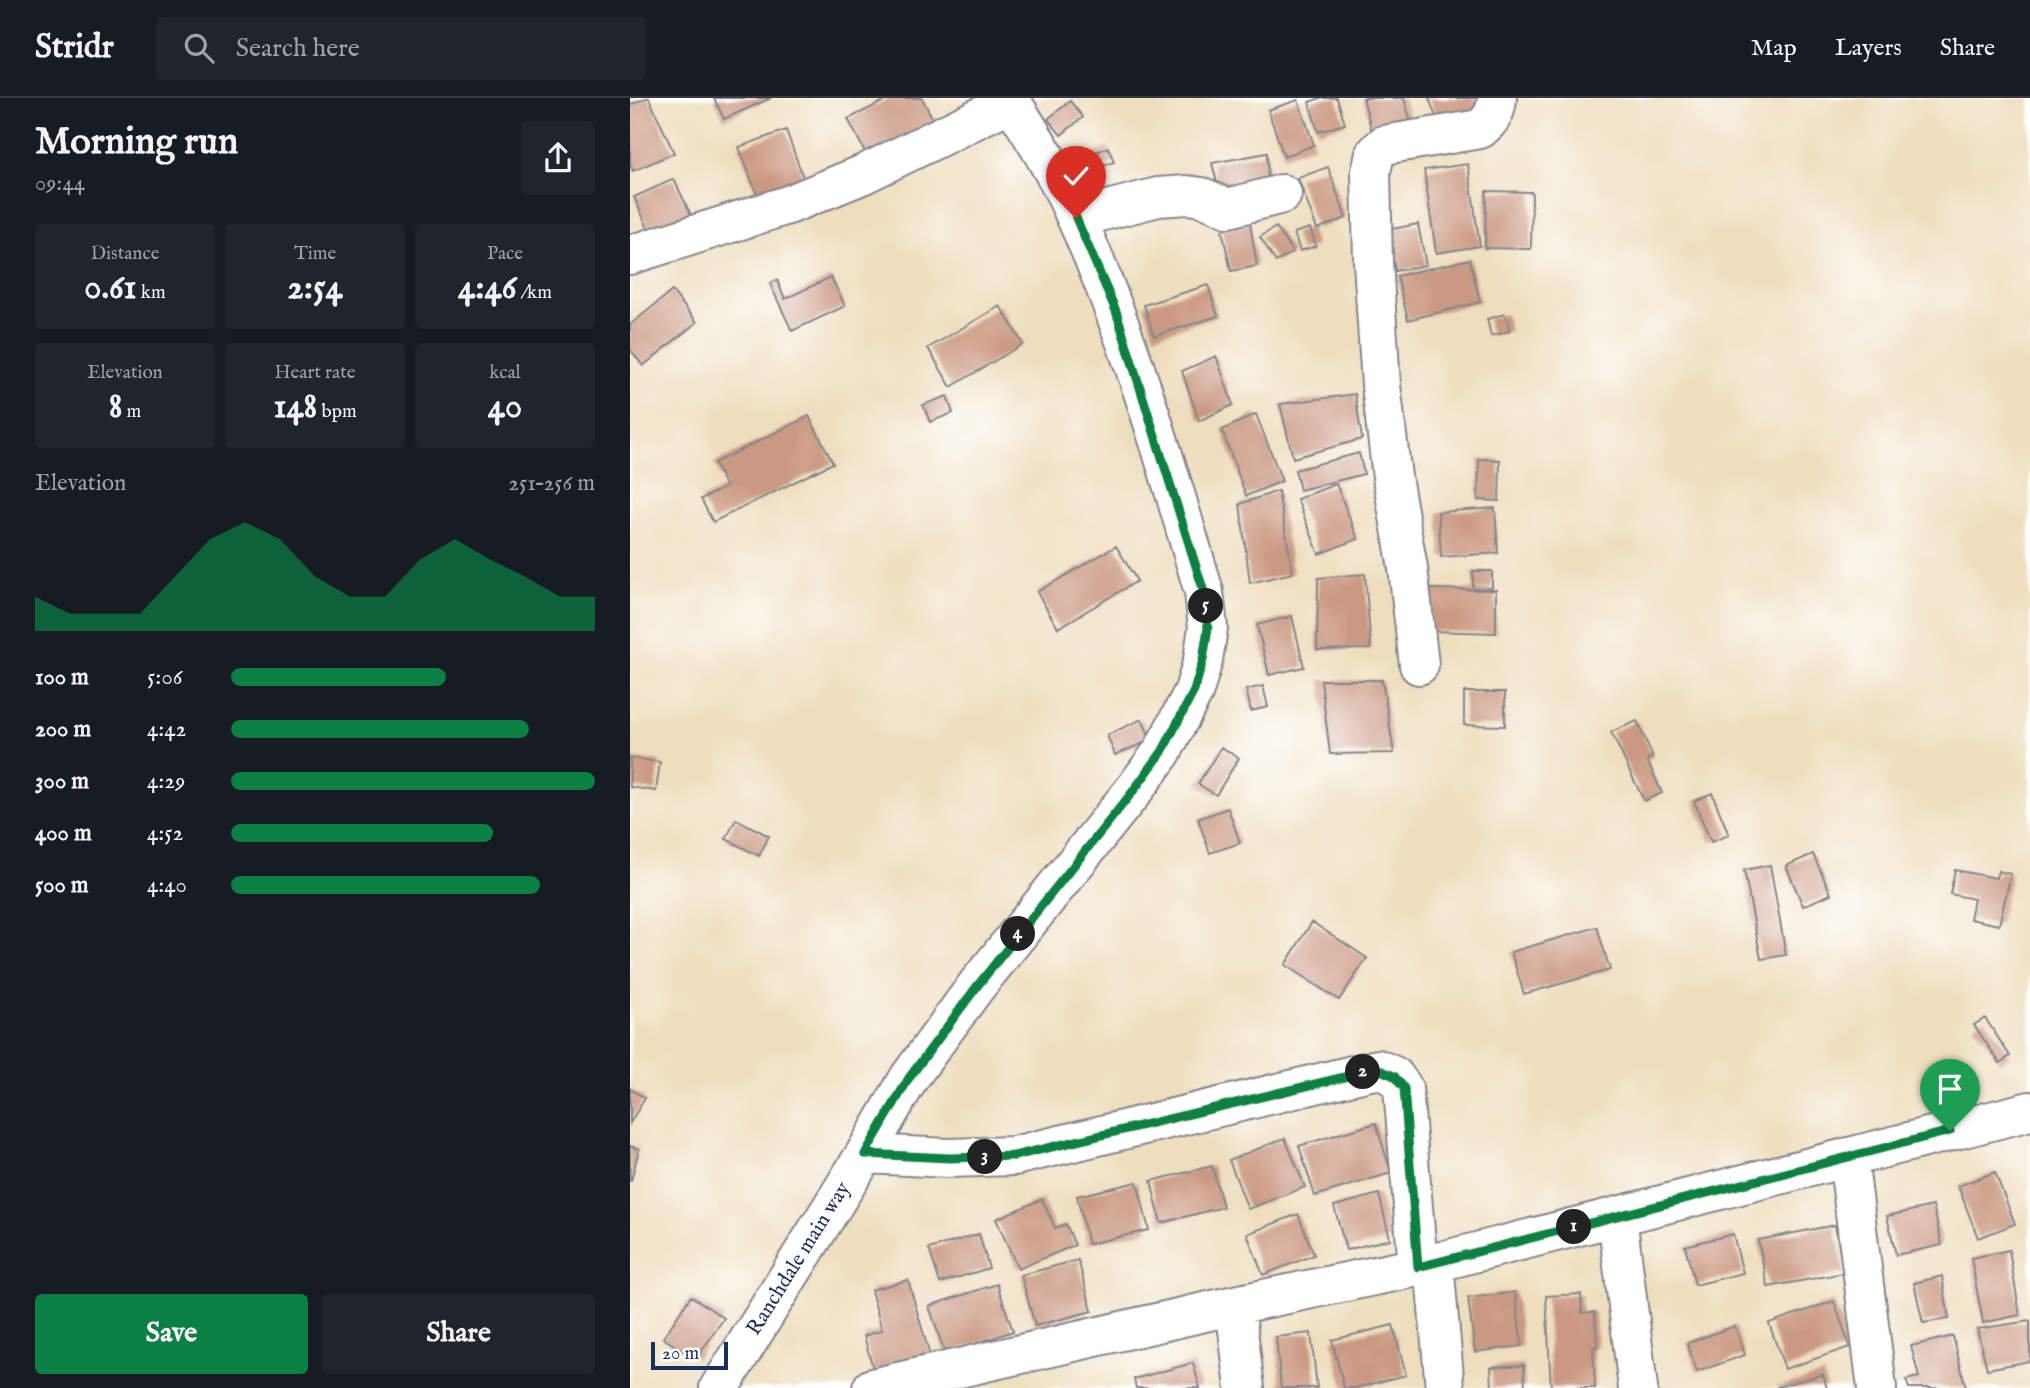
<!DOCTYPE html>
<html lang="en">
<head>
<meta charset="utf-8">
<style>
  :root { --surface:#171b24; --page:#20242c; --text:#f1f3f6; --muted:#9ea1a6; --line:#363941; --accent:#0b8043 }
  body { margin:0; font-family:"IM FELL English",serif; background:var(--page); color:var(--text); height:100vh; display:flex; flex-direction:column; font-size:26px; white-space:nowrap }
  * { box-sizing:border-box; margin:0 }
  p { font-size:23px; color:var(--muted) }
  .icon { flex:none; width:38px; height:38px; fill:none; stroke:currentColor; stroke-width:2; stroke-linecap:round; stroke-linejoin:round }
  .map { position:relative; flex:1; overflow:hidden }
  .panel { display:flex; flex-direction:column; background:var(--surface); width:630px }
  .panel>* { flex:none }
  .scale { position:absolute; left:21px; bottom:18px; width:77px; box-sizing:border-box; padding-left:7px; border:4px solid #1b2f5e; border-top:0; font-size:19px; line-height:24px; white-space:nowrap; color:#1b2f5e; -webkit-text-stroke:5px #fff; paint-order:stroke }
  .pin { position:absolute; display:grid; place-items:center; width:60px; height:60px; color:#fff; margin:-72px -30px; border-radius:50% 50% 50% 0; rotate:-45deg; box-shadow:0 0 7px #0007 }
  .pin .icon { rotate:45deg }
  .km { position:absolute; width:35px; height:35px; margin:-18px; border-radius:50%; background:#222; color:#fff; font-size:19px; line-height:35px; text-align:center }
  .round { display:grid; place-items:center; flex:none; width:74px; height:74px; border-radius:7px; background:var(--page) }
  .head { display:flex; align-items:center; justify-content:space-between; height:119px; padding:0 35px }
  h1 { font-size:38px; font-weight:700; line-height:52px }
  .stats { display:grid; grid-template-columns:repeat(3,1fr); gap:10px; height:119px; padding:7px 35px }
  .stats div { display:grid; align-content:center; border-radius:7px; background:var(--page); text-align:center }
  .stats b { font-size:35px; font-weight:700 }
  .stats small { font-size:19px; font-weight:400 }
  .stats p { font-size:19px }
  .chart { height:196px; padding:14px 35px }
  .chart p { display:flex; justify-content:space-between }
  .chart svg { width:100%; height:126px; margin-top:7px; fill:var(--accent); opacity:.7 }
  .action { display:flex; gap:14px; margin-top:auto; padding:14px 35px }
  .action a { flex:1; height:80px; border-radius:7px; background:var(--accent); color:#fff; font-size:28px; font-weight:700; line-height:80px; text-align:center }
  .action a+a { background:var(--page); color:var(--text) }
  ul { padding:0 35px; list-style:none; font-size:23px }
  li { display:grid; grid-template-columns:112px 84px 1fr; align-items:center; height:52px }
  li i { height:18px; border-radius:9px; background:var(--accent) }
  header { display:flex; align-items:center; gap:42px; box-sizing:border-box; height:98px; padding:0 35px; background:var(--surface); border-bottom:2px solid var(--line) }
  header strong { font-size:33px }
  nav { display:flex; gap:38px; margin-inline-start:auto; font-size:24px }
  .search { width:490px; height:63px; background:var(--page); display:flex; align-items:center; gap:18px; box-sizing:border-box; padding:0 24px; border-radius:7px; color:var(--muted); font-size:26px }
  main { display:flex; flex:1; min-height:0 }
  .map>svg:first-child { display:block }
  .building { fill:#cb9981 }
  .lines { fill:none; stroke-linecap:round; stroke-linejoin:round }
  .minor-casing { stroke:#84868e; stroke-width:42 }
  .minor { stroke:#fff; stroke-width:38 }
  .route-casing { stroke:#fff; stroke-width:14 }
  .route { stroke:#0b8043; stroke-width:9 }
  .labels { text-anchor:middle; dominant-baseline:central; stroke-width:7; stroke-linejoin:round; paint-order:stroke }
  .street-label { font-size:21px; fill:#1b2f5e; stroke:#fff }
</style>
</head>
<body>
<header>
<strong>Stridr</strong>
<div class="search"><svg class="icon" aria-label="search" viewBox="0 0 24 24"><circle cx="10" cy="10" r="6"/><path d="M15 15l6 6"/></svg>Search here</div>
<nav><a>Map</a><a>Layers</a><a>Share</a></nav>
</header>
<main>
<section class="panel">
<div class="head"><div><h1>Morning run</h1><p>09:44</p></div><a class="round"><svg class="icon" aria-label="share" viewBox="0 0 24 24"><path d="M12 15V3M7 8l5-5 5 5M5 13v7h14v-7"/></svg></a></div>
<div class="stats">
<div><p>Distance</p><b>0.61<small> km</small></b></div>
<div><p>Time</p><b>2:54</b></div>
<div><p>Pace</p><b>4:46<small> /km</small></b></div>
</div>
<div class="stats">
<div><p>Elevation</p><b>8<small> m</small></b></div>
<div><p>Heart rate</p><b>148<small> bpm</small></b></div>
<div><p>kcal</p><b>40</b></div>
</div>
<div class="chart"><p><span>Elevation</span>251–256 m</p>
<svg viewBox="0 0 160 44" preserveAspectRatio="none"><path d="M0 44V32L10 38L20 38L30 38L40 25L50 12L60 6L70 12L80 25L90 32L100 32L110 19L120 12L130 19L140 25L150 32L160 32V44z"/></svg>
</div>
<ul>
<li><b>100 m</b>5:06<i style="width:59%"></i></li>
<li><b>200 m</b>4:42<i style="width:82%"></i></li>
<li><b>300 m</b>4:29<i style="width:100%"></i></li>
<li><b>400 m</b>4:52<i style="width:72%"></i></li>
<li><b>500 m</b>4:40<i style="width:85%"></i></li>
</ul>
<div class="action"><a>Save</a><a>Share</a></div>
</section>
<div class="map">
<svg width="1400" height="1290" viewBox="0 0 1400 1290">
  <rect width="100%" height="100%" fill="#fff"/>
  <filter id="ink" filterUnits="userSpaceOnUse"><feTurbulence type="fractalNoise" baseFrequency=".0143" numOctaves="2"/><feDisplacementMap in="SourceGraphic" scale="14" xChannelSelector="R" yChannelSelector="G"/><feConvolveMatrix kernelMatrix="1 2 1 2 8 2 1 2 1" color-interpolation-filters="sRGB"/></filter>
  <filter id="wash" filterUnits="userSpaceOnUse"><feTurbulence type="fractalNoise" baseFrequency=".00686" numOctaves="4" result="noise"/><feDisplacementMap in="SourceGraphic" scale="28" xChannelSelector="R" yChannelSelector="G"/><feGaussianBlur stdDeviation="1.57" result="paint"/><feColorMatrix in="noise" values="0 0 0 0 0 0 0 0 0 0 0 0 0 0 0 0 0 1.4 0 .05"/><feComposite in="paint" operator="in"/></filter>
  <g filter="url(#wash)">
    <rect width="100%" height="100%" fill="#eedebd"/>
    <g id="blocks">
      <path class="building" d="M16,0H19L44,55L3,73L0,66V7Z
        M84,0H141L94,21Z
        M260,0H292L306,27L239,62L218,21Z
        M691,0H707L715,26L688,34L679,4Z
        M733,0H774L784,35L745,45Z
        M799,0H847L852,15L810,30Z
        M668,2L684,47L654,59L638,12Z
        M440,3L453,19L431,37L418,21Z
        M156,32L177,90L131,107L109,49Z
        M478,49L484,64L457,74L451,61Z
        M637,55L638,87L590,97L582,65Z
        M838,66L850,148L806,155L794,72Z
        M698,69L716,120L687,131L668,80Z
        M44,81L67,130L26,148L4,99Z
        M856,93L902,94L901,151L855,150Z
        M620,125L627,168L601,173L592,132Z
        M788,126L796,167L765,173L757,132Z
        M646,129L663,154L646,164L630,139Z
        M680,130L686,148L670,153L664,135Z
        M840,161L850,204L778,222L767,178Z
        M201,179L215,208L162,233L140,186L147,182L155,201Z
        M578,187L588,218L524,238L514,207Z
        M42,193L67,224L13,268L0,251V227Z
        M370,208L393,246L321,289L298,250Z
        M875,216L880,233L861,238L857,221Z
        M586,258L603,307L569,323L552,273Z
        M725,296L732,341L663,360L650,306Z
        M317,298L323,315L300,324L293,307Z
        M626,316L652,383L616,398L592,332Z
        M179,318L203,365L83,424L71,401L96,389L84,365Z
        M729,355L734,376L670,392L665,372Z
        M849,361L870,362L869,403L848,402Z
        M706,386L728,441L689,456L667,401Z
        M648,393L663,475L620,485L610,406Z
        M865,410L868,455L811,459L808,414Z
        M486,448L507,483L428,530L407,494Z
        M843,473H862V490L843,491Z
        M735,476L741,551L687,552L688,480Z
        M801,491L866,492V535L800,533Z
        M662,518L674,569L639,577L627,527Z
        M691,582H752L764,655L700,656Z
        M633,588L638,609L621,613L616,592Z
        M834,594H875V628L834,627Z
        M512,621L521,642L485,657L477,637Z
        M1007,623L1023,659L1017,662L1032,695L1014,703L981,634Z
        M591,649L609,660L586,697L568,686Z
        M0,660L30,664L26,693L0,689Z
        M1082,695L1099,737L1081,744L1064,703Z
        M598,710L610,745L580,755L568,721Z
        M106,721L139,738L129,758L96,741Z
        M1183,756L1201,796L1173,808L1156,768Z
        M1140,767L1156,857L1131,861L1114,772Z
        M1325,772L1366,780L1368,773L1381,776L1369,827L1340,821L1344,801L1320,796Z
        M682,824L737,860L709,902L655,867Z
        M967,829L980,872L894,896L881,854Z
        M1355,920L1380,958L1370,965L1344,927Z
        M0,991L15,1000L0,1025Z
        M746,1025L761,1075L685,1098L669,1048Z
        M655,1040L675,1089L618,1111L599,1062Z
        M0,1048L9,1051L1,1083H0Z
        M582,1068L593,1109L531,1125L521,1083Z
        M1365,1074L1385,1126L1348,1140L1328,1088Z
        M507,1084L519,1132L458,1146L447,1098Z
        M749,1096L760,1141L716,1152L704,1108Z
        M412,1101L425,1130L436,1126L445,1147L388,1171L366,1121Z
        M1303,1108L1312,1147L1266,1157L1257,1118Z
        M668,1116L684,1157L633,1177L617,1136Z
        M1205,1127L1214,1175L1138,1189L1128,1142Z
        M349,1136L359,1170L310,1185L299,1151Z
        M1103,1136L1113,1175L1065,1187L1055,1148Z
        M1379,1152L1390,1217L1353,1225L1341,1160Z
        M448,1162L462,1213L405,1228L391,1177Z
        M1312,1178L1319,1221L1293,1225L1284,1185Z
        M278,1182L300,1258L244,1274L234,1238L252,1232L241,1192Z
        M367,1186L383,1233L315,1256L299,1208Z
        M885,1194L892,1248L845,1254L838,1200Z
        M951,1196L952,1215L965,1214L967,1249H963L965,1290H921L916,1198Z
        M61,1198L94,1220L66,1261L33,1240Z
        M1204,1203L1220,1249L1155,1271L1139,1225Z
        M1400,1223V1263L1357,1271L1347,1231Z
        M763,1227L776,1277L726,1290H714L702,1242Z
        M1105,1228L1115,1257L1067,1274L1057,1245Z
        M681,1235L687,1290H651L646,1239Z
        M1323,1238L1336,1290H1279L1276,1282L1289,1279L1281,1248Z
        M563,1265L570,1290H506L504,1281Z
        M894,1267L895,1290H862L861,1269Z
        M1193,1276L1197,1290H1147V1289Z"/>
    </g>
  </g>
  <g filter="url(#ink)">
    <use href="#blocks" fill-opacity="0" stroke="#84868e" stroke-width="2"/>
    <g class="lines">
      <defs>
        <path id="minor" d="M446,120L528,99L557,97L572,99L598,110L652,96
          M0,157L158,107L234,76L381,4
          M789,567L778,470L762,379L751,287L743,164L741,74L745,56L754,47L850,31C861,22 866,15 867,0
          M235,1056L319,1060L384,1058L748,971L764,978L773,990L788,1169
          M1218,1059L1247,1290
          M987,1118L1008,1290
          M804,1165L815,1290
          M605,1207L615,1290
          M89,1290L235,1056L279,980L347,887L504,692L532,654L564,593L573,562L578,530L574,494C536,363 497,230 440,106C423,69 401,35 379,0
          M242,1290L605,1207L788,1169L1400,1013"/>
      </defs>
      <use href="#minor" class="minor-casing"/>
      <use href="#minor" class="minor"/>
    </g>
  </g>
  <g class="lines" filter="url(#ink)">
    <defs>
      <path id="route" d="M446,120L486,213L574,494L578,530L573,562L564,593L532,654L504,692L348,887L279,980L235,1056L319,1060L384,1058L748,971L764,978L774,990L788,1169L1320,1033"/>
    </defs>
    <use href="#route" class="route-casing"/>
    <use href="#route" class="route"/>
  </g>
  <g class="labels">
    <g class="street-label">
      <text transform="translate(169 1161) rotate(-58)">Ranchdale main way</text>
    </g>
  </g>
</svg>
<div class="scale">20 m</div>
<div class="pin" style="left:1320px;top:1033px;background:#1e9e55"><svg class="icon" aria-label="arrive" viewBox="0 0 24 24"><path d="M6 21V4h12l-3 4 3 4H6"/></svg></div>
<div class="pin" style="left:446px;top:120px;background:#d93025"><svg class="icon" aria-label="check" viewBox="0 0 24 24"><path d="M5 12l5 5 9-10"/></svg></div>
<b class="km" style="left:944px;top:1129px">1</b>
<b class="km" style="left:733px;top:974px">2</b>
<b class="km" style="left:355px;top:1059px">3</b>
<b class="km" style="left:388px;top:836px">4</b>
<b class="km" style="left:576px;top:508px">5</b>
</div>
</main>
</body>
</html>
